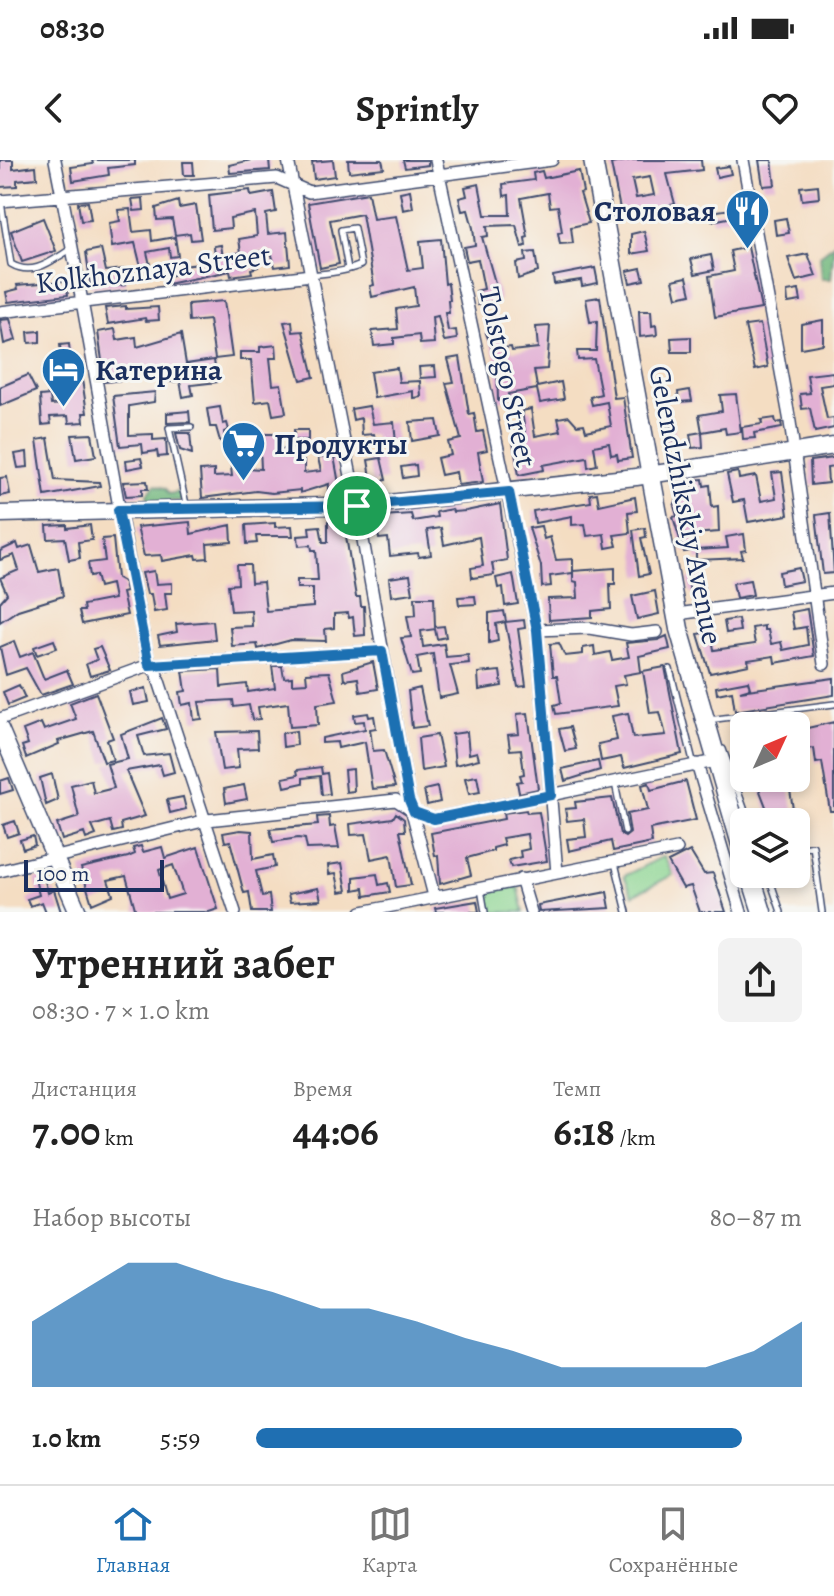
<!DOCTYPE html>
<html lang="ru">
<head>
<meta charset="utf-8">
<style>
  :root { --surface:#fff; --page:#f2f2f2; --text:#222; --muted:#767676; --line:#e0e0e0; --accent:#1f6fb2 }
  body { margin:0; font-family:Alegreya,serif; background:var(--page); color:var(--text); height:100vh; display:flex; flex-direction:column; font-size:30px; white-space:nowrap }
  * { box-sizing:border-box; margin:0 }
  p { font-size:26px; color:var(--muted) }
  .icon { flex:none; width:44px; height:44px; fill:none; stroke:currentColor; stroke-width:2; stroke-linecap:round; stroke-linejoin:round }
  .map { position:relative; height:752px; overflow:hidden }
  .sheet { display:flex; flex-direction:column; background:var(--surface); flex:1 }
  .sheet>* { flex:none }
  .needle { width:52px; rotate:46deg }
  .buttons { position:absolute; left:730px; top:552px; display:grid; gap:16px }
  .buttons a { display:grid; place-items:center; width:80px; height:80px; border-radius:12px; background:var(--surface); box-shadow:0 4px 12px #0003; font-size:40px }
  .scale { position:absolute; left:24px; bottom:20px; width:140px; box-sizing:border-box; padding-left:8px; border:4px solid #1b2f5e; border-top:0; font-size:22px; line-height:28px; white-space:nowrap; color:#1b2f5e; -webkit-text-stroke:6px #f6f6f2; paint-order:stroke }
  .pin { position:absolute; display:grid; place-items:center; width:68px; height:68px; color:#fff; margin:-34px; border:4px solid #fff; border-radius:50%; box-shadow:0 2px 8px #0007 }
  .round { display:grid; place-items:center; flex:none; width:84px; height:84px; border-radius:12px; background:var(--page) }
  .head { display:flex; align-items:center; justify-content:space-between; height:136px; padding:0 32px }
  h1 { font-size:44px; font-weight:600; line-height:60px }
  .metrics { display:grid; grid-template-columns:repeat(3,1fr); gap:12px; height:136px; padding:8px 32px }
  .metrics div { display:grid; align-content:center }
  .metrics b { font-size:40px; font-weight:600 }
  .metrics small { font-size:22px; font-weight:400 }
  .metrics p { font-size:22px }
  .chart { height:224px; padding:16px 32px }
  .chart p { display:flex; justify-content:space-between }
  .chart svg { width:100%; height:144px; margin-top:8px; fill:var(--accent); opacity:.7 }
  ul { padding:0 32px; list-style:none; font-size:26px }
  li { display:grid; grid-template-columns:128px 96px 1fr; align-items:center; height:60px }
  li i { height:20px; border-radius:10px; background:var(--accent) }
  .status { display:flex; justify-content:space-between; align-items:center; height:56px; padding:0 40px; background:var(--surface); direction:ltr }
  .status svg { height:22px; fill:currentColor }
  header { display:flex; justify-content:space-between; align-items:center; height:104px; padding:0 32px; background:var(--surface); font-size:36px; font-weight:600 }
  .tabs { display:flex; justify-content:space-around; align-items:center; height:112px; border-top:2px solid var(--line); background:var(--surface); font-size:22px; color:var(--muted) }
  .tabs a { display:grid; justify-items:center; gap:4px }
  .tabs .selected { color:var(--accent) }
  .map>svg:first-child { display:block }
  .green { fill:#8bd490; stroke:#538277; stroke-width:2 }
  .forest { fill:#70b67a; stroke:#46726c; stroke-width:2 }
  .building { fill:#e2b0d4; fill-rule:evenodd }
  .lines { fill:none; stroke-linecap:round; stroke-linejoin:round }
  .lane-casing { stroke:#3c496d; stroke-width:8 }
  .street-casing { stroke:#3c496d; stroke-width:14 }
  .secondary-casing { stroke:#3c496d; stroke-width:19 }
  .primary-casing { stroke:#3c496d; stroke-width:21 }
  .lane { stroke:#fff; stroke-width:5 }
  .street { stroke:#fff; stroke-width:11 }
  .secondary { stroke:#fff; stroke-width:16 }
  .primary { stroke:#fff; stroke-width:18 }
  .route-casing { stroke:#fff; stroke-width:16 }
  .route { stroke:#1f6fb2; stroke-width:10 }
  .labels { text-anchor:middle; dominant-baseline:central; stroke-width:6; stroke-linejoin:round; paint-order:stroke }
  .poi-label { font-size:30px; font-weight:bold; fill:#1b2f5e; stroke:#f6f6f2; text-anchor:start }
  .street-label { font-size:30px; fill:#1b2f5e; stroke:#f6f6f2 }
</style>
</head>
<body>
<div class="status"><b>08:30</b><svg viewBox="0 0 49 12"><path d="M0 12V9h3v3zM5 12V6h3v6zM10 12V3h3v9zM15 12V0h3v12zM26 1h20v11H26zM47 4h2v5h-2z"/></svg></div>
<header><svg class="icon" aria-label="back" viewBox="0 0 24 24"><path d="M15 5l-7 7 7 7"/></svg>Sprintly<svg class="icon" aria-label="heart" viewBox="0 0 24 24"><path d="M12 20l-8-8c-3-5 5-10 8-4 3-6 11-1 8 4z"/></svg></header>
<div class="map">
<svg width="834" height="752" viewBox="0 0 834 752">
  <rect width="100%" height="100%" fill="#f6f6f2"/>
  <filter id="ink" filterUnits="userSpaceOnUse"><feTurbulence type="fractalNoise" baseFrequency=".0125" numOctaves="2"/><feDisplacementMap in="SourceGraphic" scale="16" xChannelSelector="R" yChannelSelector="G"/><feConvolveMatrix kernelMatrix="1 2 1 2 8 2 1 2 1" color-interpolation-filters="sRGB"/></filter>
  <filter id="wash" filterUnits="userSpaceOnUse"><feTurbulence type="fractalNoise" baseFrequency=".006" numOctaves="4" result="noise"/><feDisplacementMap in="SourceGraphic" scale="32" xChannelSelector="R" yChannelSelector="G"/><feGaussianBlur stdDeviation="1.8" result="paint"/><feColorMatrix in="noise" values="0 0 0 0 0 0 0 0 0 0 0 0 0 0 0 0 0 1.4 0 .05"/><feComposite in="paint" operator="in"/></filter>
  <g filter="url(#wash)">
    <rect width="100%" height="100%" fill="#f4ddc2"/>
    <path class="green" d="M664,696L673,715L633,735L624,716Z
      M518,726L524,752H490L486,732Z"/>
    <path class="forest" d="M834,84L831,119H821L819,96Z
      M155,325L165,328L169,334L179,332L183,341H150L147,335Z"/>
    <g id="blocks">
      <path class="building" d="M0,0H13V9L36,6L37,18L17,20V26L0,27Z
        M92,0H135V5L108,8L109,15L73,21L71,7L93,4Z
        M251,0H269L270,10L230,13L229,5Z
        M333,0L335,16L314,19L312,2Z
        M348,0H382L384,8L349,12Z
        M403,0H428V5L405,8Z
        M631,0H701L702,10L667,14L675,44L621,54L611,4ZM650,17L654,35L636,38L632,20Z
        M759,0H772L775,25L763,26Z
        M183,2H193L194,15H184Z
        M729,6L731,14L717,17L715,8Z
        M542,11L544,18L579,11L583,32L580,33L589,63L571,67L573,83L560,84L558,73L562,72L558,46L550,47L548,33L521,38L528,77L525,78L526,86L522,87L516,65L487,66L488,76L482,77L500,140L478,145L476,131L484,129L478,99L467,101L464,87L475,85L473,68L468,50L462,51L459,38L467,36L465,27L479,24L485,55H510L509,35L504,36L503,24L534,20L533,13Z
        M818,25L819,38L802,40L800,27Z
        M250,30L251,36L273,32L276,52L266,54L268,74L287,72L290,105L275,107L271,91L254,92L258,107L251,109L252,113L231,116L230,111L167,124L165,117L180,113V106L201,104L200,98L215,96L214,86L221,85L223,97L241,92L239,79L257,76L255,53L230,58L231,68L212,70L209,35Z
        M410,30L413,48L403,50L400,32Z
        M368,33L373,59L396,56L408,110L423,108L420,81L441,79L445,124L448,123L450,140H448L449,153H445L448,171L456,170L457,179L444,181L438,156L432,157L434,183L420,184L419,175L394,178V184L374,186L372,171L398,169L396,149L416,146L414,127L372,137L370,126L374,125L362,54L330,60L339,104L320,108L308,43Z
        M143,38L144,50L134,51L132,39Z
        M178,41L179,48L196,45L201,79L191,80L190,73L175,75L172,59L157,60L156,48Z
        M88,42L91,60L81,61L78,43Z
        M130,49L133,72L151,70L152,81L175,77L178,96L170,97L169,88L147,92L150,105L141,107L135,83L112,87L109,63L120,61L118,50Z
        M731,49L733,57L712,61L710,52Z
        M43,58L56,91L22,102L11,71Z
        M786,58L789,73L776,75L774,60Z
        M644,71L649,91L631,94V74Z
        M748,87L761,149L715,157L709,116L734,111L730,91Z
        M101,89L106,111L124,109L126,125L91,127L86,92Z
        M535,92L538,112L518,119L516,103L526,101L525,93Z
        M808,94L816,116L796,121L788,98Z
        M711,95L714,110L695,114L691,99Z
        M595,108L598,123L582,126L581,120L554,124L553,116Z
        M641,108L644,120L630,123L627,111Z
        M687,117L691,134L677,137L673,120Z
        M66,121L68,135L8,142L6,132L18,129L17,125Z
        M799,130L801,141L788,143L787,132Z
        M600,137L614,238L623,237L632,298L618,300L617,294L611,295L609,283L594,286L597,305L588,307L587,297L543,305L544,310L519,315L513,282L526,280L522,251L531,249L535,276L561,271L558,258L569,256L577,265L584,264L586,271L611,266L607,242L592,245L590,237L601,234L594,199L578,200L577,191H596L597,161L590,162L586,139Z
        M224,141L232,197L215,199L209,160L189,162L188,144Z
        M126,146V149L158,147L159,160L146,161L145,158L108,164L105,148Z
        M639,151H651L652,166L656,165L657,175L640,177Z
        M10,159L16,180L4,184L0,160Z
        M823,160V184L801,188V164Z
        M292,161L293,172L303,171L314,217L301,220L284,162Z
        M760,164L768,207L755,210L745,166Z
        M550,166L547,209L534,210L537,227L561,222L564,239L540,243L537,229L508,234L509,239L498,241L497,202L486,173L500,171L503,188L511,187L512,191L538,188L536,167Z
        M115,169L117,180L136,177L137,187L181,174L186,204L214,200L217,222L191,225L193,235L183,237L180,221L171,222L169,214L150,217L149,208L122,212V220L105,222L98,172Z
        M40,171V182L29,183L28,172Z
        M691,177V192H672L671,178Z
        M69,184L71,207L80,206L87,253H83L84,262L69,263L68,256L50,257L51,264L42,265L40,236L50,235L51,245L65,244L60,185Z
        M276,185L277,198H270L273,225L281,224L286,253L273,255L270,240L255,242L251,200H240V192H260V187Z
        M460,197L469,254L474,253L477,272L483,271L487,290L478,292L483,322L458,325L456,312L441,315L437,298L451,295L448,282L461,279L446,223L454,222L448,199Z
        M435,206L436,217L420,218L419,207Z
        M397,208L399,222L420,221L421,237L413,238V231L374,238L370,212Z
        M833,212L834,224L820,226L827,259L834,258V268L815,272L810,248L802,249L800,234L810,233L807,215Z
        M28,215L36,231L0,246V227Z
        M690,230L692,241L679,242L678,232Z
        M155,232L154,242L129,246V275L153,274V280L166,279L167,296L158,297L157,291L143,293L142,284L120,286L113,236Z
        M736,234L741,272L726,274L725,268L702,272L699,255L722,251L720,235Z
        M369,246L373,264L394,262L396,283L376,285L374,274L362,275L361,258L353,260L351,249Z
        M220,247L223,264L227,263L229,270L224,272L225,280L220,281L216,267H210L207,249Z
        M189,251L190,262L167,263V253Z
        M775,258L776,263L781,262L782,268L754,273L755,278L743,279L742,267L762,264L761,260Z
        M437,260L440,276L412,281L410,262Z
        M674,266L676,280L665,282L663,268Z
        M294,270H308V280H294Z
        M702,272L703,287L692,288L690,274Z
        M176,273H190L192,294L180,290Z
        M92,274L96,296L76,299L72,275Z
        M233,274H279V289H297V301H304V313L321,311L318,298L334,296L341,335H328L329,324L300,333V330L272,333L256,331L202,338L200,311L214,310V317L232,316L231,307L261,309L260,286L233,287Z
        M48,278L55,320L99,322L100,326L45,336L37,280Z
        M27,292L28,307L18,308L15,294Z
        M141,298L143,306L127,309L126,300Z
        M381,298L386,320L372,323L368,300Z
        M834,298V307L827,308L828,323L811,325L810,301Z
        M416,305L417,316L403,318L401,307Z
        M738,312L739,319L756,316L761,341L776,338L772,313L782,312L788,355L748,362L744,340L733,342L727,314Z
        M7,317L10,334L0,336V318Z
        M703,319L704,326L710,325L712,347L718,346L719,372L692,374L696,390L684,392L673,357L677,356L674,346L679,334L693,331L691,320Z
        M147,321L148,329H142V335L126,336L123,322Z
        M597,333L599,345L635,337L637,351L628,352L630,373L614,375L617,386L606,388L604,374L587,376L585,364L572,365V356L535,363L533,351L591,342L590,334Z
        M500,344L507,400L492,403L494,415L472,418L471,408L483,406L479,377L444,385L441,368L427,370L431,395L419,397L418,393L390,396L388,378L379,379L377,369L384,368L383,356L411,354L413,361L437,357L436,352L452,349L453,352L466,351Z
        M830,353L834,413L823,414L816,355Z
        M343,358L356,437H360L361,446H364L365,475L355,476L353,457L349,458L348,453L334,454V468L325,469L326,481L291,480L258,489L257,484L232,486L230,467L252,466L251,450L231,451L228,425L238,424L237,405H250L251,423L263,422L266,451L313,447V428H297V420H318L316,390H312L311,385L299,386L298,376L310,375L309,367L320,366L323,382H328V361Z
        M190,362L191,374L231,365L232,382L207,384L208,398L197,399L196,395L162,401L161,395L144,396L137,367Z
        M275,363V367L292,366L293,376H256L257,383L247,384L246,365Z
        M67,365V368L90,365L92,380L78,382L80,398L69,400L65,378L48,379L47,366Z
        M541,366L544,379L550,377L556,400L573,399V411L615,408V424H610L611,449L592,451V457L549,460L548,439L578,438L577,422L573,421V413L550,416L551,426L542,427L541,406L529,368Z
        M645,368L646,377L641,378L649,414L639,416L633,370Z
        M744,374L746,390L741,391L743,398L696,400V390L728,388L726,377Z
        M113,378L117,418L124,422L126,432L122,433L127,455L82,464L79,451H84L83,445L114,439L111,424L99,427L96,415L90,416L88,403L105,401L102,379Z
        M17,383L19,389L31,385L39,412L58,408L63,436L18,450L0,462V442L7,434L0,418L19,410L14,395L0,400V391Z
        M799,408L802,421L781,425L779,412Z
        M154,411L156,424L172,423V433H165L167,450L154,452L151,434H147L142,413Z
        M513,414L518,444L505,446L503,427L498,428L496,418Z
        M410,415L413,433L391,436L389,418Z
        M702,417L704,431L690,433L688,419Z
        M750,420L753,435L736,438L733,423Z
        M655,431L659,454L637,459L632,436Z
        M475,436L476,444L459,445L458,437Z
        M415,437H434L435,467L444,466L446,477L437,479L435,469L421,471L423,487L444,484L446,497L468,495L469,503L450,505L458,534L439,538L433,494L417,497L420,514L412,515L401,478L411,477L407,456L416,455Z
        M807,449L814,496L775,503L774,496L748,500L749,505L710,513L698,474L711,471L714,490L755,484L752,468L764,466V470H768L771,484L781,482L783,490L808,485L806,467L794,469L791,452Z
        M504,451L506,462L524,460L525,468L518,469L526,526L518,527L505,462L496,464L498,481L489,483V453Z
        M738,459L740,471L726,473L724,461Z
        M213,461L215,479L160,485L158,476L177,472L176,464Z
        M667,476L670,489L639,496L641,512L624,515L626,524L614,526L618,546L556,554L554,545L561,543L557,516H553L550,484L559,483L565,496L583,494V488L594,486L595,495L610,492L612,500L629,497L626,483L658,480Z
        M54,480L57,488L37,495L34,487Z
        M14,481L20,497L33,492L44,519L67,510L73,524L41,535L26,508L6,515L0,487Z
        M100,487L110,510L90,516L86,504L97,500L93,489Z
        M373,502L378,529L360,532L358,518L344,520L343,511Z
        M272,506H282L284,518L292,517V524L307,523L306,513L329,512L337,541L317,544L318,565L290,567L288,543L258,547L260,559L252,560L249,545L234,547L233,540L199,542L202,559L194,560L192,543L182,545L180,532L186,531L183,511L220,509L221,527L247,524L248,532L275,528Z
        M665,507L682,594L624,608L621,597L601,601L598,584L617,580L612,556L628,553L633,578L666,575L660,552L650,553L643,511Z
        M500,511L502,526L479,530L478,513Z
        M834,518V535L735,551L732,531L717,534L716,527L748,521L750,528L740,531Z
        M19,525L25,538L8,545L3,532Z
        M146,528L149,542L133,545L130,532Z
        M420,528L428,566L412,568L408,531Z
        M96,533L113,578L107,580L113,600L104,602L93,571L58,581L59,584L26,598L22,586L28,584L23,570L41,563L44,570L76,559L70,543Z
        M368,553L369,557L374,556L376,568L370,569L373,591L384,590L395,627L372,629L365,582L338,588L337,582L322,583V578L365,569L364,561L355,562L354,555Z
        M528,553L538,629L519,633L517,622L522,621L520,615L524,614L521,589L510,590L508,575L519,574L517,554Z
        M162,558L166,569L138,576L144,596L169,593L174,612L163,615L160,605L126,611L145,656L121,663L122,670L113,672L110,661L92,666L96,675L86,679L84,673L62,680L57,664L79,657L71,625L91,620L94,633L114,628L107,604L128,599L121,574Z
        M769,558L784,566H749V564Z
        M834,562V651H830L822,602L816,603L814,588L806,589L803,569Z
        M570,567L576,589L565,591L559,569Z
        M257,571L258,588L237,589L239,608L222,610L216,572Z
        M296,571L297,585L283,587L282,573Z
        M467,572L469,594L477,592L479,599L455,605L452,574Z
        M437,575L444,607L421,611L418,578Z
        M598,601L600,610L565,621L562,609Z
        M321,607L322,614L327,613L330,634L322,635L320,616L303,618V623L285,627L283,618L298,615L297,610Z
        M353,609L354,631L346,632L344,610Z
        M52,614L58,640L46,645L40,618Z
        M477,616L480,632L469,634L465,618Z
        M9,618L13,630L0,634V621Z
        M755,618H788L794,655L775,660L770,657Z
        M686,621L696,660L650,669L652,683L613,691L611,681L569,691L567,679L586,677L584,659L567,661L565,649L576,648L575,642L612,638L620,674L625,677L630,673L627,654L648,650L642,625L649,623L651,630Z
        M244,625L247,639L226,643L224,629Z
        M437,627L440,642L427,645L424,630Z
        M183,637L186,649L170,653L167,640Z
        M526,650L527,653L539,652L547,701L511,707L509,700L521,697L520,691L529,689L527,674L502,678L504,685L493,688V691L467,698L471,715L440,724L438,695L435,696L431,673L504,659L503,653Z
        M396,653L404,659L405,671H400L411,725L396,727L391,695L371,699L366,674L351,675L350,664L393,658Z
        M329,656L330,667L335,666L339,688L307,689L305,679L298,678L273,682L270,669L318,665L317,657Z
        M15,661L19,673L7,677L3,665Z
        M240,670L252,671L253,699L273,695L275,707L256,711L262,736L269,735L271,752H252L249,732L244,733L230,681L225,682L223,673Z
        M33,676L35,685L23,689L20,680Z
        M141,686L143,692L162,687L165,698L198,687L218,749L209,752H136L126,716L108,720L113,735L92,744L81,708L128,697L135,694L133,688ZM173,705L183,734L167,739L159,710Z
        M690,691L704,714L713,713L726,752H700L691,726L683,728L668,702Z
        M342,703L347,731L340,732L336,713L329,714L328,705Z
        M377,714L379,725L388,723L390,732L365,736L364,728L354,730V717Z
        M44,717L48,733L54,730L61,752H46L42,742L30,746L27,739L39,735L35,719Z
        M318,728L321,740L290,742L288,734Z
        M607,732L610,748L539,752L538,745Z
        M477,741L479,752H436L435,748Z"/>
    </g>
  </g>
  <g filter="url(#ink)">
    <use href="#blocks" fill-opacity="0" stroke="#3c496d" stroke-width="2"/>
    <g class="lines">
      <defs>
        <path id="lane" d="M1,42L11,104C33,117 51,101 71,89
          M311,115C327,113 346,112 361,105L354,68L341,70L348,109
          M186,344L169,268L191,267
          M670,509L694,605
          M708,560L834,544
          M723,589L749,662
          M615,623L625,672
          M796,690L813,686L822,752
          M615,703L627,752
          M768,714L781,752
          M481,729L485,752"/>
        <path id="street" d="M55,0C89,168 115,337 149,505L156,512L235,752
          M288,0L357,346L409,640L434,736
          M436,0L537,470L557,713
          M743,0L790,262L824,504
          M0,41L277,18L309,32L552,0
          M0,152L311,115
          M677,454L834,433
          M537,470L589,468L631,475L657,472
          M0,559L149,505L382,491
          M697,604L741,752
          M0,711L207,660L396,640L414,652L434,659L715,601
          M521,719L531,752
          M362,752L677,689"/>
        <path id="secondary" d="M0,354L370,345L636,317L834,286
          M0,569L78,752"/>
        <path id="primary" d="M593,0L679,469L744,695
          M750,714L762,752"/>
      </defs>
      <use href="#lane" class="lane-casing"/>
      <use href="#street" class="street-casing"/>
      <use href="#secondary" class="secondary-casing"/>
      <use href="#primary" class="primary-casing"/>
      <use href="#lane" class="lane"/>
      <use href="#street" class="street"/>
      <use href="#secondary" class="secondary"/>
      <use href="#primary" class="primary"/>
    </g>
  </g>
  <g class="lines" filter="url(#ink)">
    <defs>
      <path id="route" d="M509,332L537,470L551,635L434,659L414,652L409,640L382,491L149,505L118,350L357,346Z"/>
    </defs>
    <use href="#route" class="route-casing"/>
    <use href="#route" class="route"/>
  </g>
  <defs>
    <symbol id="restaurant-pin" viewBox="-11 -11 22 30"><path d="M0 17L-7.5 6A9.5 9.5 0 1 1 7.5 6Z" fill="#1f6fb2" stroke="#f6f6f2"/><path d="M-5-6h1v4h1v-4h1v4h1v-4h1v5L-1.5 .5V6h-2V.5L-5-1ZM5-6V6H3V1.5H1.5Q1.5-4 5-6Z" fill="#fff"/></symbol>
    <symbol id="hotel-pin" viewBox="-11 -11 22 30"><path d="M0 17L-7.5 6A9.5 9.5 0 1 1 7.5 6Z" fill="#1f6fb2" stroke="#f6f6f2"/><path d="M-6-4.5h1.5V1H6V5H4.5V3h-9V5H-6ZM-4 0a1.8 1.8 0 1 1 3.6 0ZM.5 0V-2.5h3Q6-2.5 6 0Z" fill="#fff"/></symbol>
    <symbol id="supermarket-pin" viewBox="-11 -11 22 30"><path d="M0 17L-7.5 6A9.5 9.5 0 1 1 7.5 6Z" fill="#1f6fb2" stroke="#f6f6f2"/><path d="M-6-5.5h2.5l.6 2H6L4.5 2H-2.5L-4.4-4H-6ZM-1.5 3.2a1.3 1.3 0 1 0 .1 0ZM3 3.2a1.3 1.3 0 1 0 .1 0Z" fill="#fff"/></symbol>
  </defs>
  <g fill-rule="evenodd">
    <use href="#restaurant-pin" x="722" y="26" width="51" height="69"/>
    <use href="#hotel-pin" x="38" y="184" width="51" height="69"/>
    <use href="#supermarket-pin" x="218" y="258" width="51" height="69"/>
  </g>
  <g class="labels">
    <g class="poi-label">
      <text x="716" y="51" text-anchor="end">Столовая</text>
      <text x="95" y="210">Катерина</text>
      <text x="274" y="284">Продукты</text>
    </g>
    <g class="street-label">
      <text transform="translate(153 109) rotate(-7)">Kolkhoznaya Street</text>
      <text transform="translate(508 217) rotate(78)">Tolstogo Street</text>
      <text transform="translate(686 345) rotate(79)">Gelendzhikskiy Avenue</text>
    </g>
  </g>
</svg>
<div class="buttons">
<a><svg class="needle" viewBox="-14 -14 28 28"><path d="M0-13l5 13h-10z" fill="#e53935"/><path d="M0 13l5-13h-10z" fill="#767676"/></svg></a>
<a><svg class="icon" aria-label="layers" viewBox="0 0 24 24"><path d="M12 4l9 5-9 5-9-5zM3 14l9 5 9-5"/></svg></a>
</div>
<div class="scale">100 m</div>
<div class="pin" style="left:357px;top:346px;background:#1e9e55"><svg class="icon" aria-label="arrive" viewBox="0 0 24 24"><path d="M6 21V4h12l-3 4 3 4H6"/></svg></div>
</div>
<section class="sheet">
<div class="head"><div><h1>Утренний забег</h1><p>08:30 · 7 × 1.0 km</p></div><a class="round"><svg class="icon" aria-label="share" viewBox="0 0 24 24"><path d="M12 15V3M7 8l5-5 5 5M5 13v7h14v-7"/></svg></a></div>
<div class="metrics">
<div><p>Дистанция</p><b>7.00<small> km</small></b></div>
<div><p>Время</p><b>44:06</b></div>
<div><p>Темп</p><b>6:18<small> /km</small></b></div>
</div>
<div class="chart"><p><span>Набор высоты</span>80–87 m</p>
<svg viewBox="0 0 160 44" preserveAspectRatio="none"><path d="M0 44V24L10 15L20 6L30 6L40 11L50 15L60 20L70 20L80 24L90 29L100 33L110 38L120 38L130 38L140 38L150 33L160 24V44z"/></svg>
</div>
<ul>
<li><b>1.0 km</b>5:59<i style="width:89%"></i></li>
</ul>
</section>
<nav class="tabs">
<a class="selected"><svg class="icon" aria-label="home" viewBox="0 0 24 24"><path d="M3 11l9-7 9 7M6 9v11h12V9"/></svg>Главная</a>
<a><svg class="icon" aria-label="map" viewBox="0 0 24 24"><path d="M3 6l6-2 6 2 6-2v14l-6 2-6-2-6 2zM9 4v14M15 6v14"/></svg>Карта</a>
<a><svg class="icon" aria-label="saved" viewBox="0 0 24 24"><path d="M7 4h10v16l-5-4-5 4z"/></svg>Сохранённые</a>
</nav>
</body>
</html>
